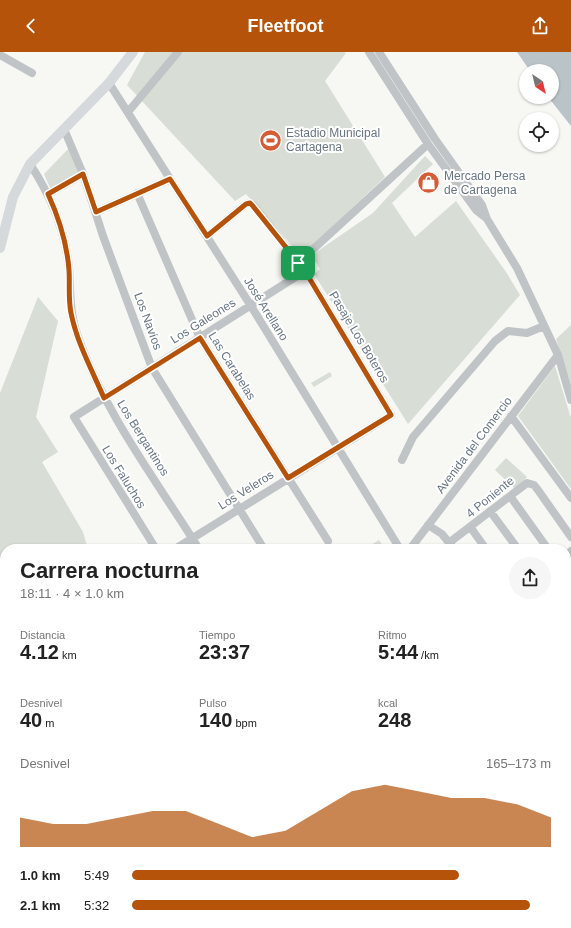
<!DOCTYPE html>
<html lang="es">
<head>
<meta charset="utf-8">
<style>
  :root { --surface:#fff; --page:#f6f6f6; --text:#222; --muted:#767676; --accent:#b45309 }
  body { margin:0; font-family:Arial,sans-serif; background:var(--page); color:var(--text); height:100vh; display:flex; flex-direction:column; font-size:15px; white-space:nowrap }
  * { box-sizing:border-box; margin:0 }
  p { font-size:13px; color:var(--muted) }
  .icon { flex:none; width:22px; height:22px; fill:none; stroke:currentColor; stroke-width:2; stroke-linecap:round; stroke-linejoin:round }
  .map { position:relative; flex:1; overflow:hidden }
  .panel { position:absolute; left:0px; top:492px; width:571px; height:384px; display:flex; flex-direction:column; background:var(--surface); border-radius:16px 16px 0 0; box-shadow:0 1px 3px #0004 }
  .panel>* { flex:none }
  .needle { width:26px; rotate:145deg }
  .tools { position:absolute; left:519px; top:12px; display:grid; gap:8px }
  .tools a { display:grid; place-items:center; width:40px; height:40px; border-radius:50%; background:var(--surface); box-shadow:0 1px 3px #0004; font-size:20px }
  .pin { position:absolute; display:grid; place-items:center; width:34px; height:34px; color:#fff; margin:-17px; border-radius:8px; box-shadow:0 2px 6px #0006 }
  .round { display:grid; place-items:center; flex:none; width:42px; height:42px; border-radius:21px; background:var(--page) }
  .overview { display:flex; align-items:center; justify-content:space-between; height:68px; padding:0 20px }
  h1 { font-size:22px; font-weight:600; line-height:30px }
  .figures { display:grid; grid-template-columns:repeat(3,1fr); gap:6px; height:68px; padding:4px 20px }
  .figures div { display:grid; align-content:center }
  .figures b { font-size:20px; font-weight:600 }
  .figures small { font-size:11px; font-weight:400 }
  .figures p { font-size:11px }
  .chart { height:112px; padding:8px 20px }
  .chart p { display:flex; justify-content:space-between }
  .chart svg { width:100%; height:72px; margin-top:4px; fill:var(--accent); opacity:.7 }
  ul { padding:0 20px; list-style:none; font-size:13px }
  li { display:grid; grid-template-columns:64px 48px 1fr; align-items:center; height:30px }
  li i { height:10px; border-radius:5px; background:var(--accent) }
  header { display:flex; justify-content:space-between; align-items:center; height:52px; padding:0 20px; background:var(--accent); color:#fff; font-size:18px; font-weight:600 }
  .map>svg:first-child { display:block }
  .green { fill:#d8ddd5 }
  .water { fill:#bac3c8 }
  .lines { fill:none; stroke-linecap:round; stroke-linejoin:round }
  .minor { stroke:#c0c4c7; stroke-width:8 }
  .major { stroke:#d5d9dc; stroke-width:10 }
  .route-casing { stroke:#fff; stroke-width:8 }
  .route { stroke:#b45309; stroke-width:5 }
  .labels { text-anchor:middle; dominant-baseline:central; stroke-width:4; stroke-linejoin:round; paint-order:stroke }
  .poi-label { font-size:12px; fill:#687682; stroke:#fff; text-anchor:start }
  .street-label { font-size:12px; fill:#687682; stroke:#fff }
</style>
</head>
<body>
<header><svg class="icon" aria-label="back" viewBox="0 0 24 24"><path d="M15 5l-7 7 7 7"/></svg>Fleetfoot<svg class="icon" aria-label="share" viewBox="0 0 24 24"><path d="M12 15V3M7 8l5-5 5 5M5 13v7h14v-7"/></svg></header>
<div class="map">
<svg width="571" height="876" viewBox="0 0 571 876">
  <rect width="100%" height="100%" fill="#f7f7f4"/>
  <path class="green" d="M145,0H344L346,1L325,29L385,125L301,204L246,142L235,149L127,33Z
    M70,95L80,121L51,138L44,122Z
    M425,104L433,112L392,151L415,185L456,149L506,220L520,243L408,372L314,222L320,217L314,207L308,209L309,205L373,161Z
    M38,245L58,269L36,365L58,400L42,410L83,480L88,497H5V810L1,767L0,718V341Z
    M571,273V333L556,287Z
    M555,314L571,366V437L518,364Z
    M330,320L332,324L314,335L311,331Z
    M506,406L527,425L515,437L495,418Z
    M379,488L385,497H364Z
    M5,851V871H394L397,876H0V858Z"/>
  <path class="water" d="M517,0H571V74L548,45H552V19H530Z"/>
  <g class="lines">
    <path class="minor" d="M369,0L428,92L476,158L485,165
      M379,0L435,87L482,153L487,167L517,216L558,303L571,348
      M0,3L32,21
      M109,31L251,254L400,497
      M128,60L178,0
      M64,77L83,122L103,184L152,316L264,497
      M30,112C51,144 65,178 69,216C71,240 69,261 78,285C105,362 156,428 199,497
      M137,141L200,286L328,489
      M48,142L83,122
      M96,160L170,127
      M298,211L428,92
      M511,364L571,446
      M402,408L413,385L495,289L508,279L527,281L544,274
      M510,444L548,497
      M490,459L518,497
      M428,473L442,482L454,497
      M471,476L486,497
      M450,490L527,431L534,433L538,438L571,485
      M156,497L74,365L305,219
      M175,497L391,363L305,219L253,153L249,151L246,152L207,184
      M410,497L558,303
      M566,504L571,499
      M566,522L571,529
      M566,565L571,572
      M566,608L571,614
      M566,653L571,660
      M566,696L571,703
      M566,714L571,710
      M566,738L571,745
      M566,778L571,785
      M0,808L4,841L0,850
      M566,824L571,831
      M566,840L571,836
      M413,871L416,876
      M446,871L449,876
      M501,871L504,876
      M523,876L529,871"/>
    <path class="major" d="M0,196L13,145L30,112L109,31L133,0"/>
  </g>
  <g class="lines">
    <defs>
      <path id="route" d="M83,122L96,160L170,127L207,184L246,152L250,151L252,153L305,219L391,363L288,426L200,286L104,346C92,318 77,291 71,261C68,246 70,232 69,218C67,192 59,166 48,142Z"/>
    </defs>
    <use href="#route" class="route-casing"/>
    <use href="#route" class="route"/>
  </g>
  <defs>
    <symbol id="stadium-disc" viewBox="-11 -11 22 22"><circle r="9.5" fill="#d45c36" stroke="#fff"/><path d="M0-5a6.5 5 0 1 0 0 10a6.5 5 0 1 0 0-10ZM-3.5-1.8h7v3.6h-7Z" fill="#fff"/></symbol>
    <symbol id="shop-disc" viewBox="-11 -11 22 22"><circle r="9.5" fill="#d45c36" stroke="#fff"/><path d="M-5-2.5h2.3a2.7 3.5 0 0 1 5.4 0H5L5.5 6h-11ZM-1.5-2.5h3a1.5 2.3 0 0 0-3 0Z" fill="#fff"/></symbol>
  </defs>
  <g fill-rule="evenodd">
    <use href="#stadium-disc" x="258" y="76" width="25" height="25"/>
    <use href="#shop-disc" x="416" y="118" width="25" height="25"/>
  </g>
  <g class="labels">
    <g class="poi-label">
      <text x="286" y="81">Estadio Municipal<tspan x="286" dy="14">Cartagena</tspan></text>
      <text x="444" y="124">Mercado Persa<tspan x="444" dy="14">de Cartagena</tspan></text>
    </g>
    <g class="street-label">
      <text transform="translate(266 257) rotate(58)">José Arellano</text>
      <text transform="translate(148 269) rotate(70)">Los Navíos</text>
      <text transform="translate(203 269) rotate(-32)">Los Galeones</text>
      <text transform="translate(359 285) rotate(59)">Pasaje Los Boteros</text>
      <text transform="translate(232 314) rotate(58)">Las Carabelas</text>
      <text transform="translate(143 386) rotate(58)">Los Bergantinos</text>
      <text transform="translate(474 393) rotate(-53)">Avenida del Comercio</text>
      <text transform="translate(124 425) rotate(58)">Los Faluchos</text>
      <text transform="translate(246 438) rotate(-32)">Los Veleros</text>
      <text transform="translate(490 445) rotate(-39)">4 Poniente</text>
    </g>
  </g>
</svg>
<div class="tools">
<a><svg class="needle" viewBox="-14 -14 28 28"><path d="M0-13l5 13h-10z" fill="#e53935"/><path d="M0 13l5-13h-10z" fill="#767676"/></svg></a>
<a><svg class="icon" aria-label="locate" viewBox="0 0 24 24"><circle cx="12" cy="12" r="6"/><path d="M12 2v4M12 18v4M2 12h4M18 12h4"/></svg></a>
</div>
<div class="pin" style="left:298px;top:211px;background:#1e9e55"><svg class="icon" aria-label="arrive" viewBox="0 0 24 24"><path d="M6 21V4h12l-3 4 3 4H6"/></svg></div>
<section class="panel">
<div class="overview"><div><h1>Carrera nocturna</h1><p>18:11 · 4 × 1.0 km</p></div><a class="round"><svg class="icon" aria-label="share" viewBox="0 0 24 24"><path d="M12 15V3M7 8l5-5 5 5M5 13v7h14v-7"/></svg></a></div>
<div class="figures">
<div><p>Distancia</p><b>4.12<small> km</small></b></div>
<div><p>Tiempo</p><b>23:37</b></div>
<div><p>Ritmo</p><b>5:44<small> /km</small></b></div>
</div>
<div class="figures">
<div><p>Desnivel</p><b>40<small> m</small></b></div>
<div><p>Pulso</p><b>140<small> bpm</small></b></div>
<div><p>kcal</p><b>248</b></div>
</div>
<div class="chart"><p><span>Desnivel</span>165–173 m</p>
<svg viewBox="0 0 160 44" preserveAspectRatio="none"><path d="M0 44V26L10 30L20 30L30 26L40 22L50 22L60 30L70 38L80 34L90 22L100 10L110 6L120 10L130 14L140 14L150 18L160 26V44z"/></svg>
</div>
<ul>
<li><b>1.0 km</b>5:49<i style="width:78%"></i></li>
<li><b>2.1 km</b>5:32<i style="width:95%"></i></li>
</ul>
</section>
</div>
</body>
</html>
